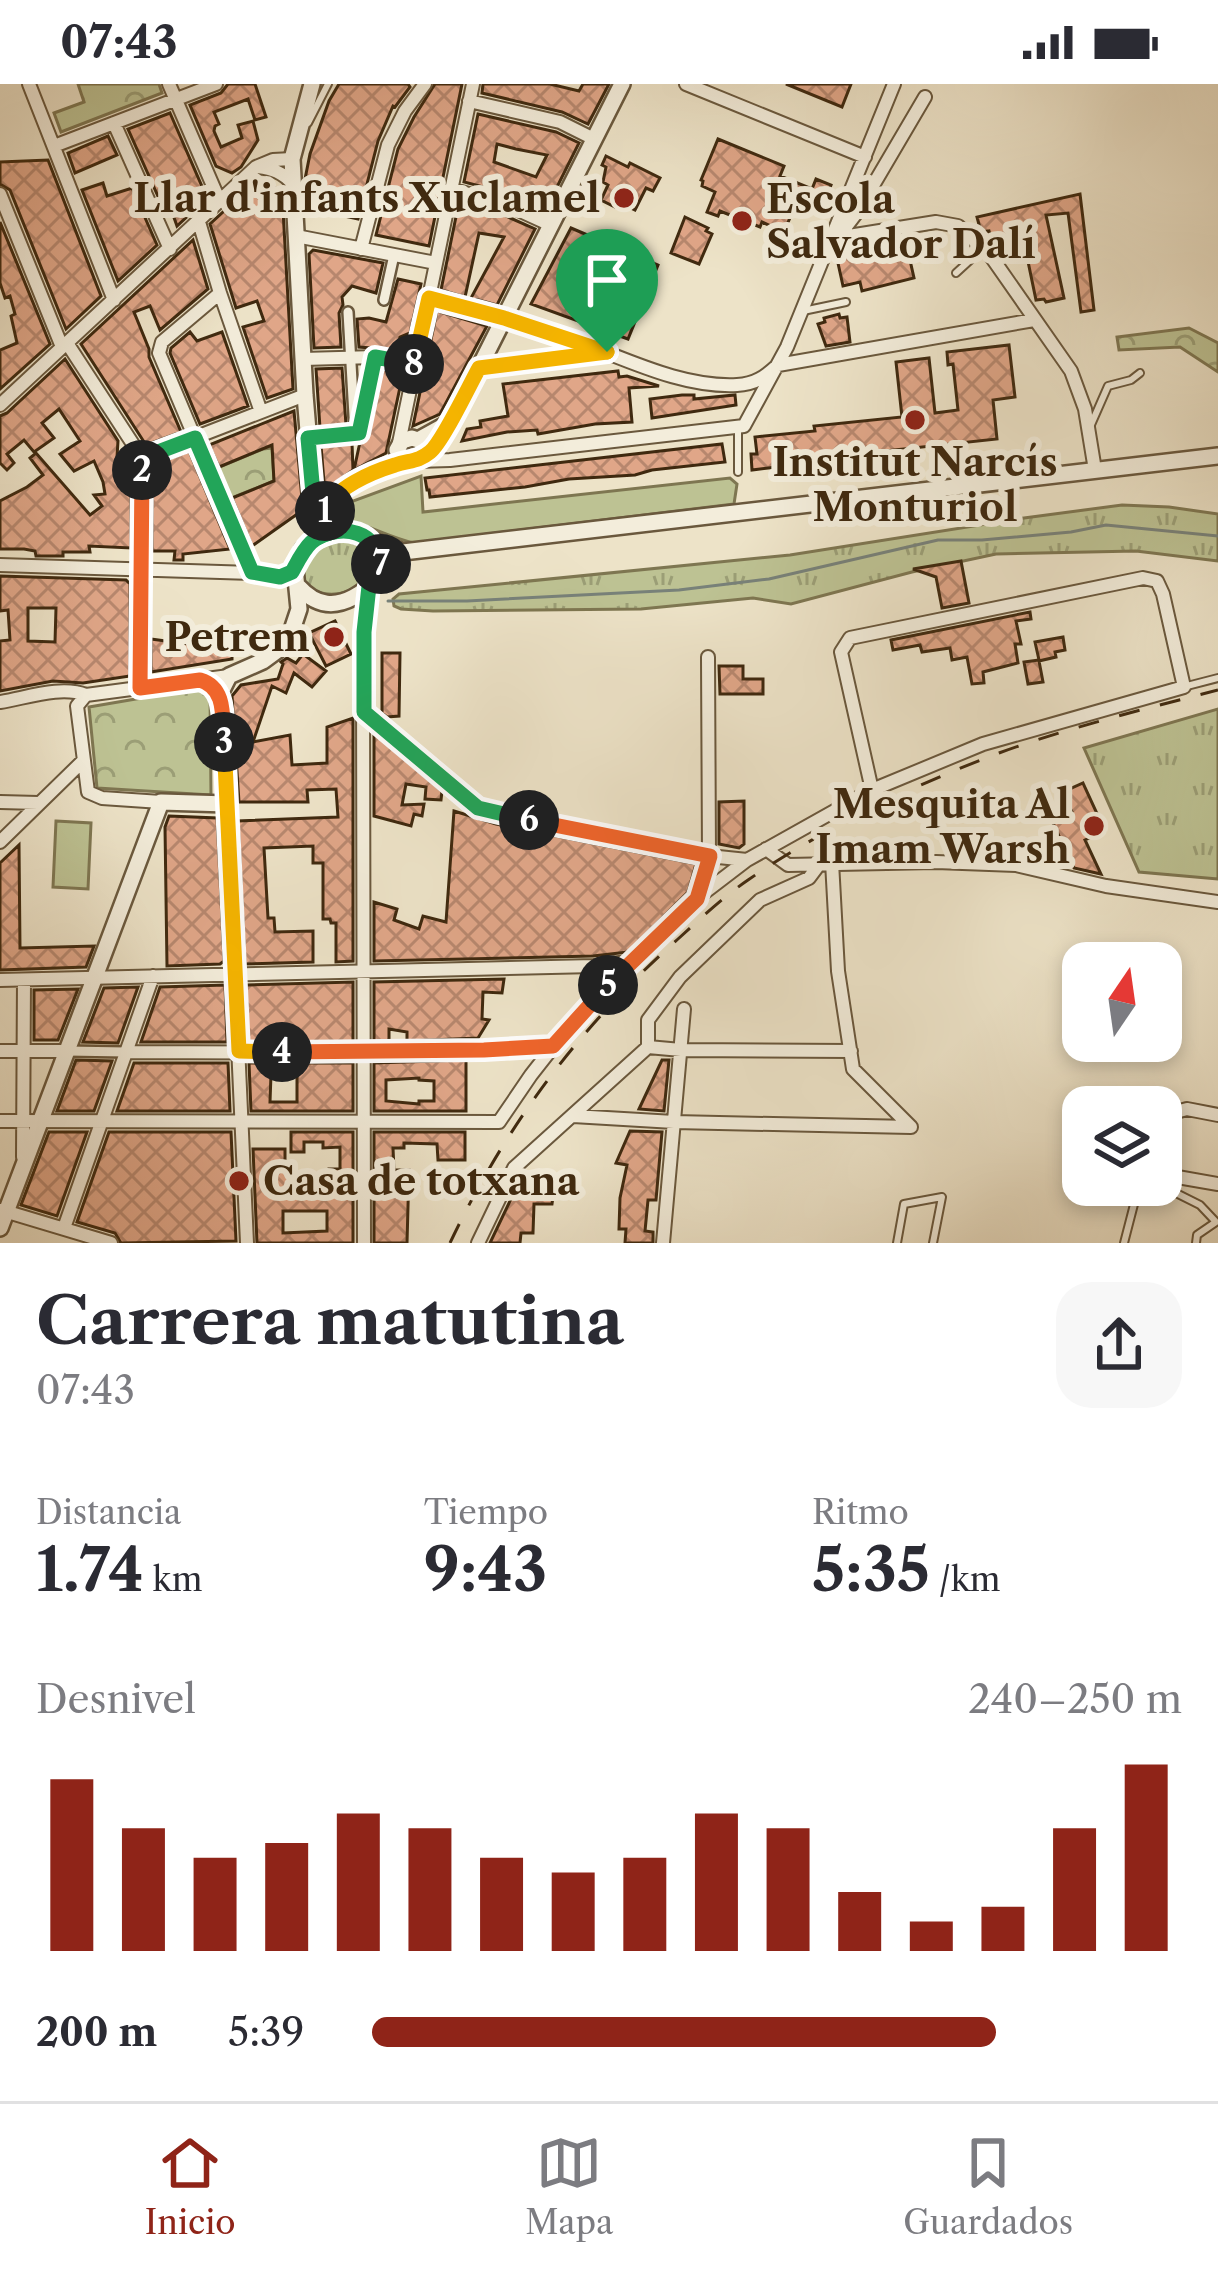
<!DOCTYPE html>
<html lang="es">
<head>
<meta charset="utf-8">
<style>
  :root { --surface:#fff; --page:#f7f7f7; --text:#2b2b33; --muted:#7c7c81; --line:#e1e1e2; --accent:#8f2418 }
  body { margin:0; font-family:"Libre Caslon Text",serif; background:var(--page); color:var(--text); height:100vh; display:flex; flex-direction:column; font-size:45px; white-space:nowrap }
  * { box-sizing:border-box; margin:0 }
  p { font-size:39px; color:var(--muted) }
  .icon { flex:none; width:66px; height:66px; fill:none; stroke:currentColor; stroke-width:2; stroke-linecap:round; stroke-linejoin:round }
  .map { position:relative; height:1159px; overflow:hidden }
  .drawer { display:flex; flex-direction:column; background:var(--surface); flex:1 }
  .drawer>* { flex:none }
  .needle { width:78px; rotate:13deg }
  .fabs { position:absolute; left:1062px; top:858px; display:grid; gap:24px }
  .fabs a { display:grid; place-items:center; width:120px; height:120px; border-radius:24px; background:var(--surface); box-shadow:0 6px 18px #0003; font-size:60px }
  .pin { position:absolute; display:grid; place-items:center; width:102px; height:102px; color:#fff; margin:-123px -51px; border-radius:50% 50% 50% 0; rotate:-45deg; box-shadow:0 0 12px #0007 }
  .pin .icon { rotate:45deg }
  .km { position:absolute; width:60px; height:60px; margin:-30px; border-radius:50%; background:#222; color:#fff; font-size:33px; line-height:60px; text-align:center }
  .round { display:grid; place-items:center; flex:none; width:126px; height:126px; border-radius:36px; background:var(--page) }
  .headline { display:flex; align-items:center; justify-content:space-between; height:204px; padding:0 36px }
  h1 { font-size:66px; font-weight:800; line-height:90px }
  .figures { display:grid; grid-template-columns:repeat(3,1fr); gap:18px; height:204px; padding:12px 36px }
  .figures div { display:grid; align-content:center }
  .figures b { font-size:60px; font-weight:800 }
  .figures small { font-size:33px; font-weight:400 }
  .figures p { font-size:33px }
  .chart { height:336px; padding:24px 36px }
  .chart p { display:flex; justify-content:space-between }
  .chart svg { width:100%; height:216px; margin-top:12px; stroke:var(--accent); stroke-width:6 }
  ul { padding:0 36px; list-style:none; font-size:39px }
  li { display:grid; grid-template-columns:192px 144px 1fr; align-items:center; height:90px }
  li i { height:30px; border-radius:15px; background:var(--accent) }
  .status { display:flex; justify-content:space-between; align-items:center; height:84px; padding:0 60px; background:var(--surface); direction:ltr }
  .status svg { height:33px; fill:currentColor }
  .tabs { display:flex; justify-content:space-around; align-items:center; height:168px; border-top:3px solid var(--line); background:var(--surface); font-size:33px; color:var(--muted) }
  .tabs a { display:grid; justify-items:center; gap:6px }
  .tabs .active { color:var(--accent) }
  .map>svg:first-child { display:block }
  .grass { fill:url(#grass-tufts); stroke:#7e7651; stroke-width:3 }
  .forest { fill:url(#forest-crowns); stroke:#7e7651; stroke-width:3 }
  .garden { fill:#bdc293; stroke:#7e7651; stroke-width:3 }
  .lines { fill:none; stroke-linecap:round; stroke-linejoin:round }
  .stream { stroke:#788179; stroke-width:3 }
  .building { fill:url(#building-cross-hatch); stroke:#3f290f; stroke-width:3; fill-rule:evenodd }
  .service-casing { stroke:#6a583d; stroke-width:10 }
  .pedestrian-casing { stroke:#6a583d; stroke-width:14 }
  .minor-casing { stroke:#6a583d; stroke-width:16 }
  .tertiary-casing { stroke:#6a583d; stroke-width:20 }
  .service { stroke:#f3eddb; stroke-width:6 }
  .pedestrian { stroke:#f3eddb; stroke-width:9 }
  .minor { stroke:#f3eddb; stroke-width:12 }
  .tertiary { stroke:#f3eddb; stroke-width:15 }
  .rail { stroke:#3f290f; stroke-width:3; stroke-dasharray:21 21; stroke-linecap:butt }
  .split-1-casing { stroke:#fff; stroke-width:24 }
  .split-2-casing { stroke:#fff; stroke-width:24 }
  .split-3-casing { stroke:#fff; stroke-width:24 }
  .split-4-casing { stroke:#fff; stroke-width:24 }
  .split-5-casing { stroke:#fff; stroke-width:24 }
  .split-6-casing { stroke:#fff; stroke-width:24 }
  .split-7-casing { stroke:#fff; stroke-width:24 }
  .split-8-casing { stroke:#fff; stroke-width:24 }
  .split-9-casing { stroke:#fff; stroke-width:24 }
  .split-1 { stroke:#f5b400; stroke-width:15 }
  .split-2 { stroke:#22a559; stroke-width:15 }
  .split-3 { stroke:#f0652b; stroke-width:15 }
  .split-4 { stroke:#f5b400; stroke-width:15 }
  .split-5 { stroke:#f0652b; stroke-width:15 }
  .split-6 { stroke:#f0652b; stroke-width:15 }
  .split-7 { stroke:#22a559; stroke-width:15 }
  .split-8 { stroke:#22a559; stroke-width:15 }
  .split-9 { stroke:#f5b400; stroke-width:15 }
  .poi-dot { fill:#8f2418; stroke:#f3eddb; stroke-width:4.5 }
  .labels { text-anchor:middle; dominant-baseline:central; stroke-width:12; stroke-linejoin:round; paint-order:stroke }
  .poi-label { font-size:39px; font-weight:bold; fill:#3f290f; stroke:#f3eddb; text-anchor:end }
</style>
</head>
<body>
<div class="status"><b>07:43</b><svg viewBox="0 0 49 12"><path d="M0 12V9h3v3zM5 12V6h3v6zM10 12V3h3v9zM15 12V0h3v12zM26 1h20v11H26zM47 4h2v5h-2z"/></svg></div>
<div class="map">
<svg width="1218" height="1159" viewBox="0 0 1218 1159">
  <defs>
    <pattern id="grass-tufts" width="24" height="20" patternUnits="userSpaceOnUse" patternTransform="scale(3)"><rect width="24" height="20" fill="#bdc293"/><path d="M3 7l-1-3M5 7V3M7 7l1-3M15 17l-1-3M17 17v-4M19 17l1-3" fill="none" stroke="#9b9e76"/></pattern>
    <pattern id="forest-crowns" width="20" height="18" patternUnits="userSpaceOnUse" patternTransform="scale(3)"><rect width="20" height="18" fill="#bdc293"/><path d="M2 6a3 3 0 1 1 6 0M12 15a3 3 0 1 1 6 0" fill="none" stroke="#9b9e76"/></pattern>
    <pattern id="building-cross-hatch" width="8" height="8" patternUnits="userSpaceOnUse" patternTransform="scale(3)"><rect width="8" height="8" fill="#e0a688"/><path d="M0 0l8 8M0 8l8-8" fill="none" stroke="#b7876e"/></pattern>
  </defs>
  <rect width="100%" height="100%" fill="#ede3c8"/>
  <filter id="stains"><feTurbulence type="fractalNoise" baseFrequency=".00167" numOctaves="4"/><feColorMatrix values="0 0 0 0 .2 0 0 0 0 .09 0 0 0 0 .02 0 0 0 .5 -.17"/></filter>
  <radialGradient id="worn" r=".72"><stop offset=".6" stop-color="#630" stop-opacity="0"/><stop offset="1" stop-color="#630" stop-opacity=".3"/></radialGradient>
  <path class="grass" d="M1122,421L1169,423L1218,430V477L1136,467L996,470L912,488L791,520L753,514L641,525L433,527L401,525L394,522L393,515L399,510L790,471L1024,434Z
    M346,455C398,467 359,522 318,508C278,494 318,456 346,455Z
    M1218,625V795L1139,788L1084,664Z"/>
  <path class="forest" d="M78,0H159L162,9L61,48L54,29L84,18Z
    M1189,244L1218,259V288L1180,263L1119,266L1117,253Z
    M272,364L274,397L229,415L217,384L263,365Z
    M206,603L210,609L211,711L97,704L89,623Z"/>
  <path class="garden" d="M421,392L423,428L730,394L737,400L734,420L414,459C388,453 367,440 340,434L336,427L353,417Z
    M56,737L91,739L88,805L53,803Z"/>
  <g class="lines">
    <path class="stream" d="M388,517H467L679,506L769,495L938,456H982L1071,448L1106,441L1218,452"/>
  </g>
  <path class="building" d="M228,0H255L266,33L255,36L248,15L214,28L219,40L215,42L214,47L221,63L242,54L238,41L253,37L258,56L241,83L232,89L216,82L190,21L221,9Z
    M339,0H408L410,3L395,23L393,22L378,57L358,135L307,124L305,95L310,70L329,17Z
    M435,0H462L429,162L376,151L398,65L414,33Z
    M483,0H550L579,7L583,0H609L588,40L562,28L482,9Z
    M786,0H851L842,23Z
    M170,29L207,114L177,142L171,125L165,128L128,45Z
    M478,30L556,48L579,59L545,127L506,109L464,98ZM497,60L516,65L547,71L536,93L494,78Z
    M108,52L117,71L75,89L68,69Z
    M718,55L784,82L780,92L812,105L816,95L831,101L827,111L836,115L830,130L797,117L784,148L762,138L760,143L720,127L718,132L707,128L715,108L702,102L703,97L701,96Z
    M606,72L628,83L630,79L660,94L653,107L646,104L635,126L618,118L615,123L601,116L608,101L603,98L606,83L602,81Z
    M48,76L101,212L66,245L10,106L0,100V78Z
    M260,94L282,108L293,305L267,314L243,243L264,237L257,217L236,224L210,140Z
    M103,99L107,112L132,104L157,161L118,197L82,106Z
    M1080,110L1094,226L1081,228L1068,129L1046,131L1064,214L1046,218L1044,215L1036,216L1025,163L1003,168L1001,162L997,163L992,158L989,147L981,148L977,133Z
    M459,118L499,129L535,145L497,221L471,214L504,153L479,149L465,213L441,206Z
    M685,133L708,144L706,147L712,150L699,180L671,169Z
    M0,138L50,260L0,305V266L17,259L11,232L15,230L10,212L5,214L0,199Z
    M571,144L658,181L628,255L531,220Z
    M905,154L914,194L862,207L860,198L843,202L836,170L838,166Z
    M193,156L208,205L160,246L150,222L134,228L149,265V273L181,348L146,361L81,260Z
    M313,166L383,179L376,209L352,202L342,213L343,221L339,229L341,263L314,264L309,170Z
    M398,195L421,200L410,249L400,253L397,266L359,263L357,235L369,234L386,238Z
    M437,227L487,242L440,330L413,342Z
    M839,230L840,234L847,233L850,258L826,262L818,240L825,238L824,234Z
    M190,248L197,257L222,248L248,322L200,340L170,269L171,264Z
    M1009,261L1015,313L993,316L997,355L810,375L811,379L752,386L751,370H757L755,353L815,347L814,342L902,333L896,278L929,274L935,329L958,326L953,280L948,281L947,268Z
    M65,275L118,357L117,373L123,388L131,398V464L89,462L90,468H63V472H36L35,467L24,465H0V417L27,403L43,391L30,374L36,369L90,431L102,422L94,411L105,410L103,398L94,377L74,387L60,370L80,357L59,325L42,339L54,354L34,368L24,356L7,370L14,379L7,386L0,379V332L7,329Z
    M342,284L346,341L320,344L316,285Z
    M382,285L403,289L386,369L354,386L360,358L368,351Z
    M618,287L619,293L627,292L659,302L629,304L632,338L595,340L538,350L537,346L507,348L462,357L467,345L481,343L480,337L508,332L503,300Z
    M682,311H694V315L735,311L736,321L652,334L650,315Z
    M294,327L303,426L252,462L232,414L274,397L272,361L219,383L209,361Z
    M352,359L353,386L331,402L324,398L321,362Z
    M722,360L725,378L652,386L635,391L569,395L525,403L430,413L429,406H427L425,394Z
    M189,367L230,465L183,470V476H174L175,467H152V381Z
    M961,477L969,519L942,524L936,493L913,485Z
    M0,492L126,496L130,500V592L83,599L53,597L0,607V557L10,556L8,526L0,527ZM28,524H56L55,558L28,557Z
    M1030,528L1031,535L1016,537L1021,560H1015L1018,579L983,588L984,599L972,600L967,573L952,576L950,564L922,568L920,561L893,566L891,556Z
    M335,537L351,570L326,582L309,549Z
    M1063,553L1065,566L1055,568L1056,573L1039,577L1043,598L1028,600L1024,578L1039,576L1035,558Z
    M151,555L232,566V575L151,588Z
    M382,569H400L399,632L387,633L382,629Z
    M303,570L326,587L312,603L294,589L286,609L272,602L253,658L290,651L292,681L327,679V643L353,634V877L336,878V839H331L330,835H323V779H313V762L264,764L268,834H274L275,848L313,847V878L245,880L238,737L338,733L336,705L307,706L308,718H239L232,612L241,601L278,595L283,580L281,578L287,574L296,579Z
    M719,582H743V595H763V610H720Z
    M374,649L442,707L441,716L425,715L426,703L406,700L402,721L424,720L422,732L414,730L411,742L374,732Z
    M1083,699L1105,747L1085,756L1101,790L1074,784L1052,737L1072,728L1063,708Z
    M744,717V760L739,764L719,760V718Z
    M454,727L496,740L696,780L688,808L628,868L593,872L374,877V818L397,825L394,836L419,845L423,832L446,838Z
    M169,732L217,734L224,877L220,880L167,882L165,743Z
    M19,761L20,864L94,862L86,883L0,886V779Z
    M504,895L502,909L483,908L482,935L489,936L478,954L407,957V948L389,945V958H374V898Z
    M353,898V958H248L246,901Z
    M225,901L227,958H141L160,903Z
    M138,903L118,959L83,958L104,904Z
    M78,905L58,956H34V906Z
    M76,976L112,977L94,1027H57Z
    M466,976V1027H374V979ZM419,994V996L434,997V1017H419V1020L386,1017V996Z
    M662,976H669L664,1027L639,1025Z
    M134,979H228L230,1027H117Z
    M249,979H353V1027H251ZM271,990L297,992V1018H270Z
    M630,1047L662,1048L656,1116H648L645,1147L653,1148V1159H625L626,1145H619L620,1114L627,1081L616,1079Z
    M49,1048H87L57,1132L21,1121Z
    M109,1048H231L236,1157L121,1159L115,1149L77,1138Z
    M291,1048H353V1159H257L253,1065H285V1088H308V1098H329V1085H340V1063L323,1064V1058H304V1068H291ZM283,1127H327V1147L283,1149Z
    M374,1048H465V1076H438L437,1060L404,1059V1064H393L394,1086H409L407,1159H374Z
    M521,1094L555,1098L552,1120H534L533,1149H521L520,1159H490Z"/>
  <g class="lines">
    <defs>
      <path id="service" d="M308,39L328,0
        M956,189L980,167
        M803,227L846,218
        M1090,343L1108,302L1131,296L1140,289
        M738,345V388
        M1187,602L1218,594
        M1160,1101L1200,1121L1216,1138L1197,1151L1196,1159
        M897,1159L904,1120L942,1113L933,1159
        M1124,1159L1139,1101"/>
      <path id="pedestrian" d="M384,216L394,171
        M348,228L355,349
        M308,354L359,349L375,273
        M67,967L126,968"/>
      <path id="minor" d="M29,0L114,216
        M169,0L220,118
        M686,0L865,73
        M469,17L560,38L594,55
        M114,39L170,165
        M54,62L216,0
        M258,83C273,85 282,88 293,100
        M450,105L503,119L551,141
        M0,110L62,263
        M199,138L220,209L261,328
        M296,152L436,179
        M838,153L858,127L925,13
        M830,155L936,138L958,142L990,171L1071,287L1085,325L1095,386
        M361,165L388,61L405,27L425,0
        M220,209L162,258L159,269L252,489
        M429,214C474,226 520,238 565,253C619,271 678,304 737,301C755,300 765,293 778,281L1034,236
        M67,259L142,374L140,604
        M303,275L375,273L414,280
        M479,284L603,268
        M0,321L256,83L273,76L292,75
        M399,359L473,0
        M142,374L305,311
        M416,377L450,376L744,342L787,263L894,0
        M0,481L252,489L280,493L295,484
        M0,618C26,614 61,601 86,611
        M365,628L478,724L498,730L709,772L747,776
        M0,718L38,719
        M161,718L102,714L88,708L77,622L86,611L229,592
        M227,720L247,1159
        M0,758L84,676
        M766,765L788,781L936,778L1016,781L1106,802L1218,818
        M832,778L838,887L853,985L911,1043
        M697,814L709,772L708,573
        M0,896L594,882L628,878
        M648,963V936L680,893L760,816L809,794L818,782
        M0,967H67
        M126,968L365,969L553,962
        M573,1032L674,1038L911,1043
        M1161,1032L1187,1025L1218,1031
        M0,1037L499,1038L531,991L575,935L696,815L747,776L872,706L983,660L1184,603L1163,510L1157,497L1143,494L850,554L841,568L872,706
        M23,1073L24,896
        M1161,1084L1166,1091L1218,1100
        M1,1126L111,1159
        M64,1144L153,892
        M364,1159L363,585L369,503
        M478,1159L514,1084L648,963L681,966L851,967
        M663,1159L684,925"/>
      <path id="tertiary" d="M312,0L292,75L305,311L317,454
        M404,378L397,366L402,357L412,354L418,356L447,340
        M341,446L329,437L324,425L332,416L358,397L391,382L416,377L437,361L479,284L622,0
        M299,503C337,545 377,497 403,468
        M0,1144L161,718L227,720L220,610L229,592L263,577L278,566L291,549L299,525L295,484L303,465L310,459L323,450L346,447L403,468L1218,372"/>
    </defs>
    <use href="#service" class="service-casing"/>
    <use href="#pedestrian" class="pedestrian-casing"/>
    <use href="#minor" class="minor-casing"/>
    <use href="#tertiary" class="tertiary-casing"/>
    <use href="#service" class="service"/>
    <use href="#pedestrian" class="pedestrian"/>
    <use href="#minor" class="minor"/>
    <use href="#tertiary" class="tertiary"/>
    <path class="rail" d="M450,1159C506,1041 580,942 678,855C700,835 723,813 748,796C822,745 914,701 999,669C1070,643 1145,625 1218,606"/>
  </g>
  <g class="lines">
    <defs>
      <path id="split-1" d="M325,427C334,404 372,388 395,381C409,376 418,378 430,368C442,359 470,300 479,284L607,268"/>
      <path id="split-2" d="M142,386V374L195,354L252,488L280,493L292,488C305,464 310,451 341,446L329,437L325,427"/>
      <path id="split-3" d="M142,386L140,604L200,596C227,604 222,634 224,658"/>
      <path id="split-4" d="M224,658L239,967L282,968"/>
      <path id="split-5" d="M282,968L484,966L553,962L608,901"/>
      <path id="split-6" d="M529,736L710,772L697,815L608,901"/>
      <path id="split-7" d="M381,480L374,497L369,502L364,548V628L478,724L529,736"/>
      <path id="split-8" d="M381,480C375,447 345,440 317,454L308,354L359,349L375,273L414,280"/>
      <path id="split-9" d="M414,280L429,214L504,234L607,268"/>
    </defs>
    <use href="#split-1" class="split-1-casing"/>
    <use href="#split-2" class="split-2-casing"/>
    <use href="#split-3" class="split-3-casing"/>
    <use href="#split-4" class="split-4-casing"/>
    <use href="#split-5" class="split-5-casing"/>
    <use href="#split-6" class="split-6-casing"/>
    <use href="#split-7" class="split-7-casing"/>
    <use href="#split-8" class="split-8-casing"/>
    <use href="#split-9" class="split-9-casing"/>
    <use href="#split-1" class="split-1"/>
    <use href="#split-2" class="split-2"/>
    <use href="#split-3" class="split-3"/>
    <use href="#split-4" class="split-4"/>
    <use href="#split-5" class="split-5"/>
    <use href="#split-6" class="split-6"/>
    <use href="#split-7" class="split-7"/>
    <use href="#split-8" class="split-8"/>
    <use href="#split-9" class="split-9"/>
  </g>
  <g class="poi-dot">
    <circle cx="624" cy="114" r="12"/>
    <circle cx="742" cy="137" r="12"/>
    <circle cx="915" cy="336" r="12"/>
    <circle cx="334" cy="553" r="12"/>
    <circle cx="1094" cy="742" r="12"/>
    <circle cx="239" cy="1097" r="12"/>
  </g>
  <g class="labels">
    <g class="poi-label">
      <text x="600" y="114">Llar d'infants Xuclamel</text>
      <text x="766" y="115" text-anchor="start">Escola<tspan x="766" dy="45">Salvador Dalí</tspan></text>
      <text x="915" y="378" text-anchor="middle">Institut Narcís<tspan x="915" dy="45">Monturiol</tspan></text>
      <text x="310" y="553">Petrem</text>
      <text x="1070" y="720">Mesquita Al<tspan x="1070" dy="45">Imam Warsh</tspan></text>
      <text x="263" y="1097" text-anchor="start">Casa de totxana</text>
    </g>
  </g>
  <rect width="100%" height="100%" filter="url(#stains)"/>
  <rect width="100%" height="100%" fill="url(#worn)"/>
</svg>
<div class="fabs">
<a><svg class="needle" viewBox="-14 -14 28 28"><path d="M0-13l5 13h-10z" fill="#e53935"/><path d="M0 13l5-13h-10z" fill="#7c7c81"/></svg></a>
<a><svg class="icon" aria-label="layers" viewBox="0 0 24 24"><path d="M12 4l9 5-9 5-9-5zM3 14l9 5 9-5"/></svg></a>
</div>
<div class="pin" style="left:607px;top:268px;background:#1e9e55"><svg class="icon" aria-label="arrive" viewBox="0 0 24 24"><path d="M6 21V4h12l-3 4 3 4H6"/></svg></div>
<b class="km" style="left:325px;top:427px">1</b>
<b class="km" style="left:142px;top:386px">2</b>
<b class="km" style="left:224px;top:658px">3</b>
<b class="km" style="left:282px;top:968px">4</b>
<b class="km" style="left:608px;top:901px">5</b>
<b class="km" style="left:529px;top:736px">6</b>
<b class="km" style="left:381px;top:480px">7</b>
<b class="km" style="left:414px;top:280px">8</b>
</div>
<section class="drawer">
<div class="headline"><div><h1>Carrera matutina</h1><p>07:43</p></div><a class="round"><svg class="icon" aria-label="share" viewBox="0 0 24 24"><path d="M12 15V3M7 8l5-5 5 5M5 13v7h14v-7"/></svg></a></div>
<div class="figures">
<div><p>Distancia</p><b>1.74<small> km</small></b></div>
<div><p>Tiempo</p><b>9:43</b></div>
<div><p>Ritmo</p><b>5:35<small> /km</small></b></div>
</div>
<div class="chart"><p><span>Desnivel</span>240–250 m</p>
<svg viewBox="0 0 160 44" preserveAspectRatio="none"><path d="M5 44V9M15 44V19M25 44V25M35 44V22M45 44V16M55 44V19M65 44V25M75 44V28M85 44V25M95 44V16M105 44V19M115 44V32M125 44V38M135 44V35M145 44V19M155 44V6"/></svg>
</div>
<ul>
<li><b>200 m</b>5:39<i style="width:77%"></i></li>
</ul>
</section>
<nav class="tabs">
<a class="active"><svg class="icon" aria-label="home" viewBox="0 0 24 24"><path d="M3 11l9-7 9 7M6 9v11h12V9"/></svg>Inicio</a>
<a><svg class="icon" aria-label="map" viewBox="0 0 24 24"><path d="M3 6l6-2 6 2 6-2v14l-6 2-6-2-6 2zM9 4v14M15 6v14"/></svg>Mapa</a>
<a><svg class="icon" aria-label="saved" viewBox="0 0 24 24"><path d="M7 4h10v16l-5-4-5 4z"/></svg>Guardados</a>
</nav>
</body>
</html>
